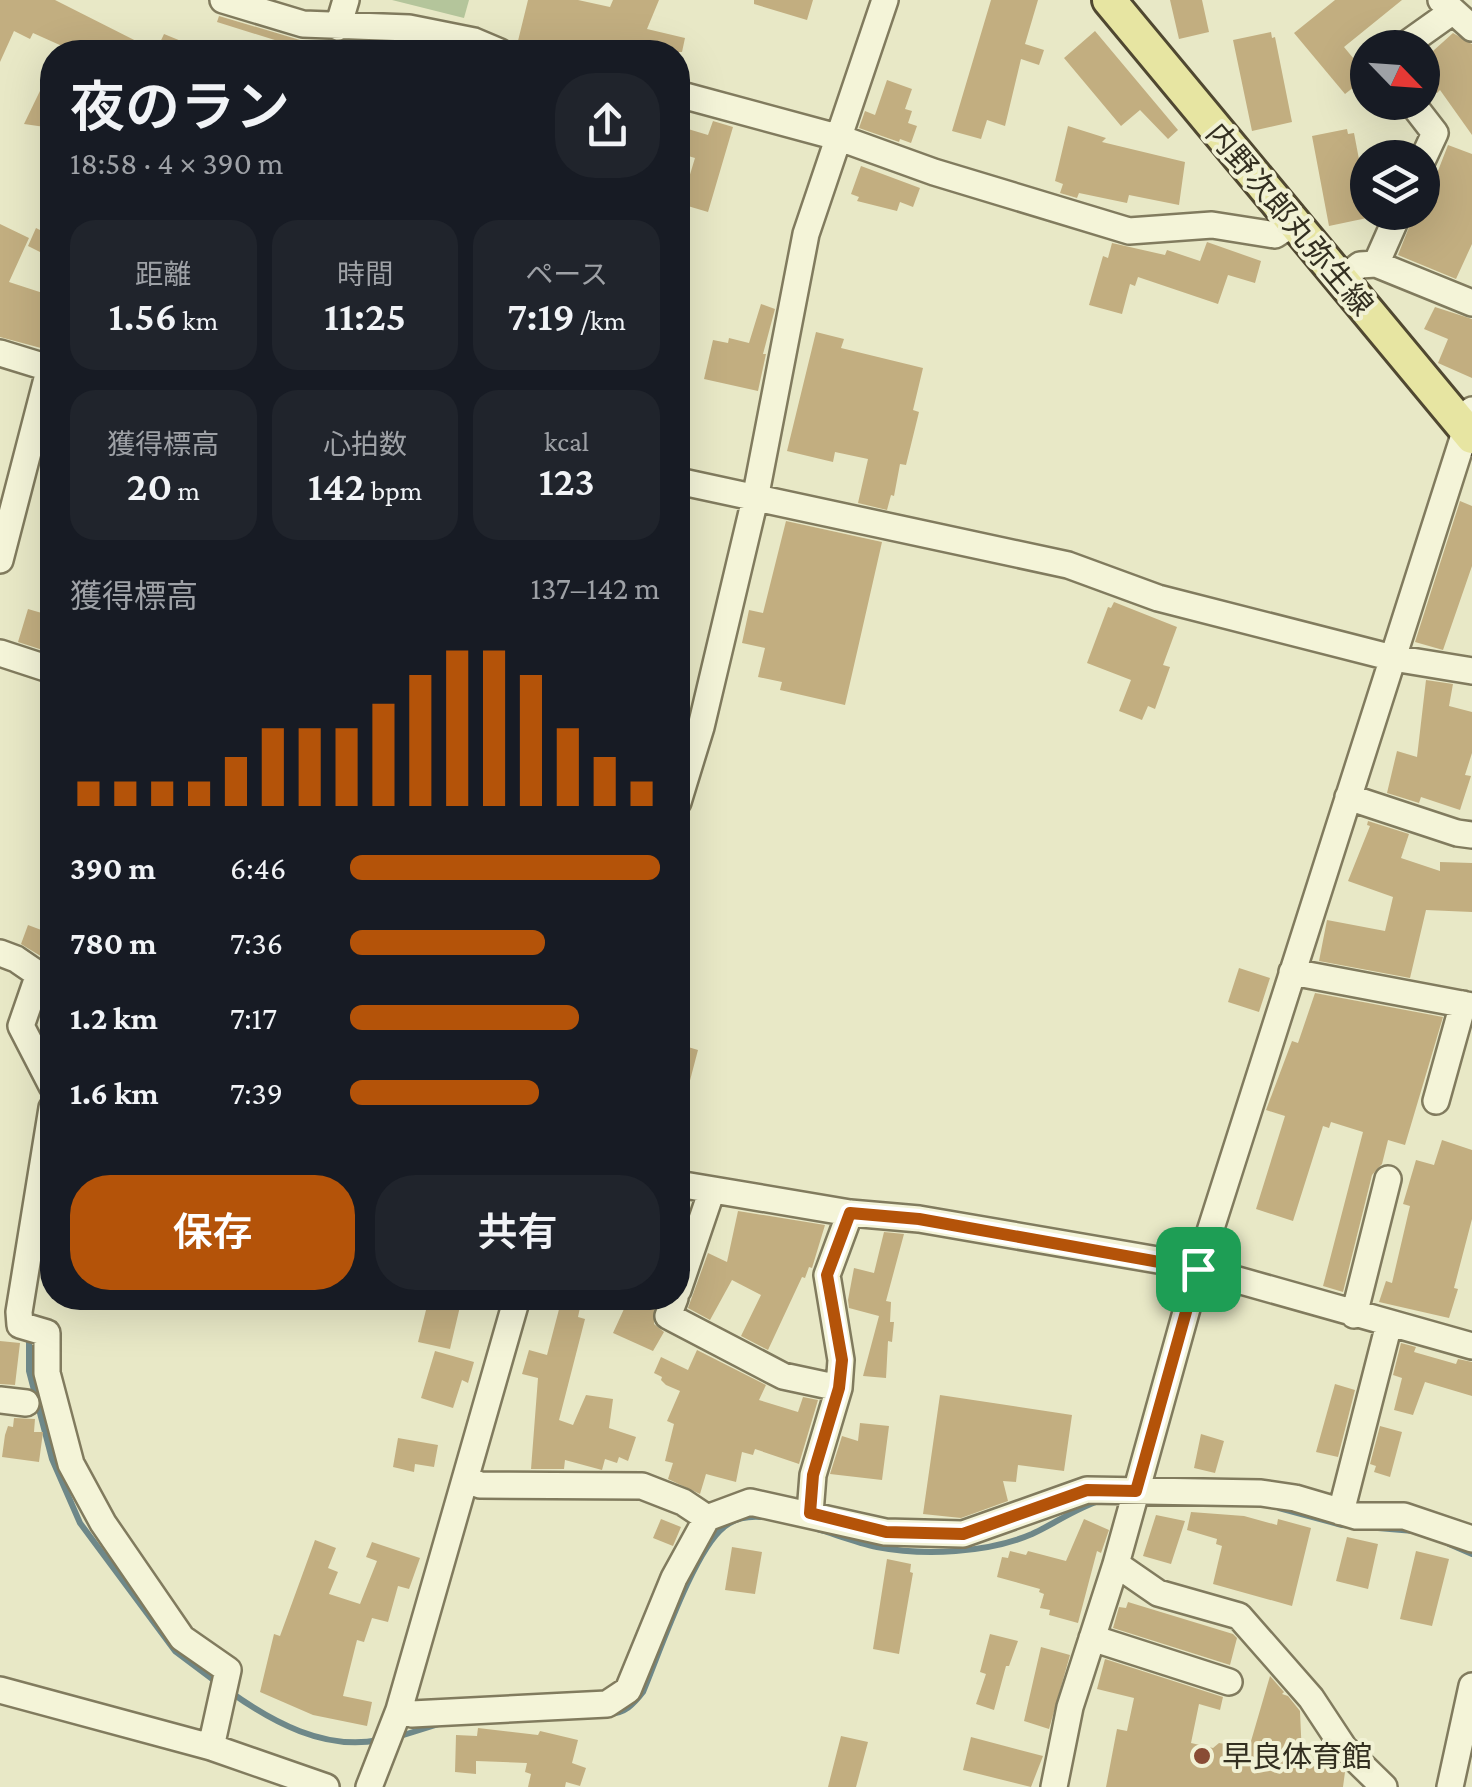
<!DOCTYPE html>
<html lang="ja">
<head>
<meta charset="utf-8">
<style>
  :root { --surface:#171b24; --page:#20242c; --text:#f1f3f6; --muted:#9ea1a6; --accent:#b45309 }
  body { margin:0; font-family:"Crimson Pro","Noto Sans JP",serif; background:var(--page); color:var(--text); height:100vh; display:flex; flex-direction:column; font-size:38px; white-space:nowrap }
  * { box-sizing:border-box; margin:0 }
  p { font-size:32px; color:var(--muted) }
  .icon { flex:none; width:55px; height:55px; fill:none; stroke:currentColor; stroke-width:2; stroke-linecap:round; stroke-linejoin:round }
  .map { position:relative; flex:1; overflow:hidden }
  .side { position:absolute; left:40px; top:40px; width:650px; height:1270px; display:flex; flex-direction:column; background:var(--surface); border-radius:40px; box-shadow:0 10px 40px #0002 }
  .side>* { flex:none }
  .needle { width:65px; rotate:115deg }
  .tools { position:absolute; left:1350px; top:30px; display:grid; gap:20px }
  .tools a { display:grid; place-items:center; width:90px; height:90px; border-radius:50%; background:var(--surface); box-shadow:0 10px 40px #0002; font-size:50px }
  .pin { position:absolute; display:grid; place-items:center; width:85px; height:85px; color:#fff; margin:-42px; border-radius:20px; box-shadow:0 5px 15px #0006 }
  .round { display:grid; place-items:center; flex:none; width:105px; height:105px; border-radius:40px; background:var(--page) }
  .head { display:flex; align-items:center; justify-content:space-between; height:170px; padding:0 30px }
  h1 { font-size:55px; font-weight:600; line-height:75px }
  .metrics { display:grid; grid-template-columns:repeat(3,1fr); gap:15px; height:170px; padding:10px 30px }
  .metrics div { display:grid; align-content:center; border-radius:25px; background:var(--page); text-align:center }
  .metrics b { font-size:42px; font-weight:600 }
  .metrics small { font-size:28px; font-weight:400 }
  .metrics p { font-size:28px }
  .chart { height:280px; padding:20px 30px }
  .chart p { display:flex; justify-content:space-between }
  .chart svg { width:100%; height:180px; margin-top:10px; stroke:var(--accent); stroke-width:6 }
  .primary-button { display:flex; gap:20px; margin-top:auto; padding:20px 30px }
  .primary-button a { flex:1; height:115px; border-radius:40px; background:var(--accent); color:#fff; font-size:40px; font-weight:600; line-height:115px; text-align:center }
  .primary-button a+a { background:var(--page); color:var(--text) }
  ul { padding:0 30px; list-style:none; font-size:32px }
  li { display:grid; grid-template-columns:160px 120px 1fr; align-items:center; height:75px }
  li i { height:25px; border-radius:12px; background:var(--accent) }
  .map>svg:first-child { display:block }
  .green { fill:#b4c59b }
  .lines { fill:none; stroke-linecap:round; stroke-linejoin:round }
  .stream { stroke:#6e8889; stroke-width:6 }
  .building { fill:#c2ae80 }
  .minor-casing { stroke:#817b5e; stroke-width:30 }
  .major-casing { stroke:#504831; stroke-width:38 }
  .minor { stroke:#f4f4d8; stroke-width:25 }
  .major { stroke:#e7e5a2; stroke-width:32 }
  .route-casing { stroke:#fff; stroke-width:20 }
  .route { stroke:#b45309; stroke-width:12 }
  .poi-dot { fill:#894c35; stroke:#f1f1d4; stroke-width:4 }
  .labels { text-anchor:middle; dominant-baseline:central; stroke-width:8; stroke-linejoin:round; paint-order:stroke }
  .street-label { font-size:30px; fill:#332f20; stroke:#f1f1d4 }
  .poi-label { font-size:30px; fill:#332f20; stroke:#f1f1d4; text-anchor:start }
</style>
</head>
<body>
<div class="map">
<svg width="1472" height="1787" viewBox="0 0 1472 1787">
  <rect width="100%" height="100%" fill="#e8e8c6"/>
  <path class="green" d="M392,0H469L464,18Z"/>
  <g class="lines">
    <path class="stream" d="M29,1334V1371L52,1459L80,1523L175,1651L219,1684
      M1139,1503L1172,1504
      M1279,1508L1342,1525L1414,1531
      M817,1529C837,1535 857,1543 877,1547C924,1556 988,1553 1032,1534C1056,1523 1076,1508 1102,1500
      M1449,1544L1472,1554
      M229,1691C272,1722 325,1751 379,1740
      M609,1714C625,1713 633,1705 643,1692C659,1654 694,1550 724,1527C735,1518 747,1516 761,1517
      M397,1737L442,1723"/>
  </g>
  <path class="building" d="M0,0H55L156,51L164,34L208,52H59L62,46L33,33L30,39L14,31L0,62Z
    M528,0H578L610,7L613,0H659L647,29L685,38L682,52H618L578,43L577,52L516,49Z
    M754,0H813L807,20L754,4Z
    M991,0H1038L1025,44L1044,50L1039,65L1021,59L1005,126L987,120L981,139L952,131Z
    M1170,0H1202L1209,32L1179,39Z
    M1335,0H1402L1344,47L1368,76L1345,94L1294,33Z
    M219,16L300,40L298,52H276L278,41L217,22Z
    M1095,31L1178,130L1168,139L1140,110L1121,126L1064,58Z
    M1271,32L1272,38L1275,37L1292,122L1252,131L1233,40Z
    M1453,33L1472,44V135L1440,90L1437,93L1422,74V53L1430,47L1433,51Z
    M52,66V128L24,124Z
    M887,80L912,89L905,109L912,111L908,123L917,126L911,143L900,139L899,142L859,128L865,111L875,115Z
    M713,121L733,127L708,212L681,204L695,158L678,153V126L708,135Z
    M1068,126L1106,138L1102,142L1185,162L1179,205L1129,195L1127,203L1079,193L1077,198L1060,193L1063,184L1055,181Z
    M1347,129L1348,134L1354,133L1369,212L1367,218L1329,226L1312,136Z
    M1448,145L1472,154V244L1456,279L1398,255L1415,212H1422Z
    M861,166L920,188L913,207L900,202L897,211L857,201L859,197L851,194Z
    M0,224L29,238L9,282L52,296V351L0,337Z
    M36,228L52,236V258L28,246Z
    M1207,242L1261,261L1255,283L1228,275L1218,304L1138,277L1135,286L1130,284L1122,314L1089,305L1103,256L1108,258L1112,243L1165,255L1167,250L1200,261Z
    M761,304L775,309L763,354H766L758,391L704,379L713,340L728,343L729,338L749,343Z
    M1435,307L1472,319V378L1438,363L1448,339L1424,329Z
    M816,332L844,339L841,348L923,368L913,410L919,412L906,465L900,464L894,496L891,495L887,510L858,503L868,459L835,452L833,462L787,451Z
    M1460,501L1472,506V566L1443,650L1415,642Z
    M786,521L882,542L845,705L780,690L782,682L758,677L765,648L742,643L749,610L763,613Z
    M1114,602L1177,627L1163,665L1170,667L1155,709L1148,706L1142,720L1119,711L1131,680L1087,663L1108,607L1111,608Z
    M28,609L52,616V653L18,642Z
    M1426,680L1453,684L1449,706L1472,712V753L1465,775L1471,776L1460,810L1421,797L1419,803L1387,793L1397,751L1417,757Z
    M1368,821L1409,834L1401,858L1440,871V862L1472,863V912L1426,910L1410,978L1319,961L1327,920L1385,931L1393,897L1348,881L1370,826L1367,825Z
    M28,925L52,934V963L21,944Z
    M1239,968L1270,978L1259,1012L1228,1002Z
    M1315,993L1443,1017L1405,1145L1388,1140L1382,1164L1372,1175L1343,1292L1323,1286L1363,1132L1331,1122L1329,1128L1323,1126L1293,1221L1256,1209L1285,1116L1266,1110L1292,1041L1298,1043Z
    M678,1044L698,1050L683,1107L678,1106Z
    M1442,1140L1472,1150V1219L1454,1288L1458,1289L1449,1318L1379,1302L1386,1281L1392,1283L1410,1206L1403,1204L1416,1160L1434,1165Z
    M738,1211L825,1225L812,1268L809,1267L805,1278L802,1277L768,1350L741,1336L761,1295L732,1280L710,1320L688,1308L708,1253L727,1262Z
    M884,1232L904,1234L886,1301L891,1302L890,1322H894L892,1342L888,1341L886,1378L863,1376L879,1316L849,1308L848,1300L854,1268L874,1273Z
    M429,1298H462L450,1349L418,1342Z
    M562,1298H582L578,1317L585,1319L559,1420L573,1425L586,1395L613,1399L609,1428L636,1437L628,1461L619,1457L617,1463L605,1459L602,1470L565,1460L564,1469H531L538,1378L522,1374L529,1350L547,1355Z
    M629,1298L654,1308V1324L664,1332L653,1351L613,1333Z
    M0,1341L20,1343L15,1385L0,1384Z
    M1401,1343L1416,1347L1414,1352L1456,1364L1458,1359L1472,1362V1396L1425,1382L1413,1415L1394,1410L1402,1378L1393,1375Z
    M697,1350L766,1385L759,1400L798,1412L803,1397L818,1400L799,1464L755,1449L753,1455L742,1452L736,1482L706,1474L700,1494L668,1479L673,1463L665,1461L674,1424L667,1421L680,1391L666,1385L661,1380L662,1377L654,1373L661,1357L688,1370Z
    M435,1351L474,1362L468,1383L462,1380L453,1408L421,1398Z
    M1335,1384L1355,1390L1338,1457L1316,1452Z
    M940,1395L1072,1415L1064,1471L1018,1465L1016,1482L1003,1481L1008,1501L961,1518L923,1514Z
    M14,1418L35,1419L34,1432H43L39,1462L2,1457L5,1435L8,1426L13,1427Z
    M860,1423L889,1426L882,1480L830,1474L842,1436L858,1441Z
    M1380,1426L1402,1432L1390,1477L1374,1472L1376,1466L1370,1464Z
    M1201,1434L1224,1441L1215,1473L1194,1468Z
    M398,1438L438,1445L434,1467L415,1464L414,1472L393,1467Z
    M1191,1512L1244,1516L1277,1525L1278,1519L1311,1528L1292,1606L1213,1584L1222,1546L1216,1544L1217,1539L1187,1530Z
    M1156,1515L1185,1521L1171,1564L1143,1556Z
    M661,1519L681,1527L673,1546L653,1538Z
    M1084,1519L1109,1530L1101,1553L1097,1551L1078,1623L1049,1615L1050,1610L1040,1608L1044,1594L1039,1592L1040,1589L997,1577L1002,1557L1008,1558L1010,1551L1026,1555L1028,1551L1066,1561Z
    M1347,1537L1378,1544L1368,1589L1336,1581Z
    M315,1540L336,1548L328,1568L338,1572L329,1594L360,1604L377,1561L366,1557L372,1542L420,1558L409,1589L398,1586L388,1622L372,1618L364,1642L357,1640L343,1696L372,1702L367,1726L313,1715L260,1692L274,1634L280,1636Z
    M732,1547L762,1552L755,1594L725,1590Z
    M1416,1551L1449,1559L1432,1626L1400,1619Z
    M887,1559L911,1564L910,1572L913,1573L899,1654L873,1649Z
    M1128,1602L1233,1634L1237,1638L1230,1665L1113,1628L1119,1607L1126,1608Z
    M990,1634L1018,1641L1009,1666H1006L994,1710L976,1704L986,1674L980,1672Z
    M1041,1647L1070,1655L1049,1729L1024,1721Z
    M1105,1659L1223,1697L1220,1710L1199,1704L1191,1743L1213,1748L1219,1743L1249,1748L1270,1676L1284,1692L1282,1694L1288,1696L1300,1711L1302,1757L1336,1763L1345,1772L1343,1787H1106L1117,1729L1127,1731L1134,1698L1097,1689Z
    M478,1728L538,1735L540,1731L578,1740L572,1763L586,1768L580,1786L566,1782L565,1787H528L531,1774L525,1772L527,1763L476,1761V1774L455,1772L456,1735L477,1736Z
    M841,1736L868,1742L856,1787H828Z
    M971,1737L1043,1756L1031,1787L963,1770Z"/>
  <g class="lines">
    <defs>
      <path id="minor" d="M223,0L303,24L409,28L474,41L500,52
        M1441,0L1472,28
        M338,27L346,0
        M1401,48L1453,11
        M678,94L837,137L934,172L1129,231L1212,225L1275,235L1292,224
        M1411,102L1435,133L1422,161
        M1376,264L1399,212
        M1341,280L1360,265L1376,264L1472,303
        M0,353L52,369
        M678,481L1068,565L1158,598L1393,658L1472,671
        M0,560L49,371
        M0,653L52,670
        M1348,797L1457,833L1472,835
        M678,802L701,727L755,499L806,234L885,0
        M0,953L16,959L51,983
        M1292,972L1472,1006
        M39,974L21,1026L52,1086
        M1436,1101L1463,1004
        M52,1108L19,1312L20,1325L47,1333V1373L71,1464L103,1523L182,1638L228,1670L211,1747
        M678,1184L850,1213L919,1219L1181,1264L1472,1346
        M678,1290L712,1190
        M675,1298L668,1316L783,1376L839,1388L841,1360L827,1275L850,1213
        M1354,1315L1388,1179
        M0,1400L26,1403
        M466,1479L480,1485L642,1486L683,1502L707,1518
        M1341,1512L1389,1324
        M810,1513L813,1475L839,1388
        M1116,1564L1158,1593L1239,1616L1311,1698L1344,1748L1384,1787
        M1092,1638L1229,1682
        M0,1690L211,1747L326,1787
        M399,1710L412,1714L607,1704L628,1690L674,1578L707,1518L750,1502L885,1532L963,1534L1087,1490L1261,1493L1295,1498L1356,1516H1404L1472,1539
        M369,1787L399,1710L517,1298
        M1054,1787L1070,1707L1116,1564L1198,1269L1472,410
        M1450,1787L1472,1686"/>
      <path id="major" d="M1109,0L1472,437"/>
    </defs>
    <use href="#minor" class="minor-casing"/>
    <use href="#major" class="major-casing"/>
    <use href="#minor" class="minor"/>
    <use href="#major" class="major"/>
  </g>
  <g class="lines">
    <defs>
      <path id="route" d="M850,1213L919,1219L1198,1269L1136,1491L1087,1490L963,1534L886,1532L810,1513L813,1475L839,1388L842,1360L827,1275Z"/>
    </defs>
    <use href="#route" class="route-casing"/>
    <use href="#route" class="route"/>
  </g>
  <circle class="poi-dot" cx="1202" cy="1756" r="10"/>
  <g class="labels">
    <g class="street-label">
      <text transform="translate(1290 219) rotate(50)">内野次郎丸弥生線</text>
    </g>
    <g class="poi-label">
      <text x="1222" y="1756">早良体育館</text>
    </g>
  </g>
</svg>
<div class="tools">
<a><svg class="needle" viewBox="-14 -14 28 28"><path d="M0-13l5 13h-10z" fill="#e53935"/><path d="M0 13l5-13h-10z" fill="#9ea1a6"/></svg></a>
<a><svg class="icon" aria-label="layers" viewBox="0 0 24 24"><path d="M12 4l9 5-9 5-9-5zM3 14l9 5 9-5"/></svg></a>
</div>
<div class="pin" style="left:1198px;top:1269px;background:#1e9e55"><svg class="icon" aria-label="arrive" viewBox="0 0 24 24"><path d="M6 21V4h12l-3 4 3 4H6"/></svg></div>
<section class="side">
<div class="head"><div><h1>夜のラン</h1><p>18:58 · 4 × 390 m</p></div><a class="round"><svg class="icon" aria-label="share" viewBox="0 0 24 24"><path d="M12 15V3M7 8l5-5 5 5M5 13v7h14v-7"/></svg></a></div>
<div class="metrics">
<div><p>距離</p><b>1.56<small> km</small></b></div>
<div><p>時間</p><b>11:25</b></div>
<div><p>ペース</p><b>7:19<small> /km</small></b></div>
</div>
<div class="metrics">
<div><p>獲得標高</p><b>20<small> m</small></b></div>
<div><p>心拍数</p><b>142<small> bpm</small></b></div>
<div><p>kcal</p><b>123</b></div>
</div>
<div class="chart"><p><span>獲得標高</span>137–142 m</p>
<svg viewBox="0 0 160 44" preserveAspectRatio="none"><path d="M5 44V38M15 44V38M25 44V38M35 44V38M45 44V32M55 44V25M65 44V25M75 44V25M85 44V19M95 44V12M105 44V6M115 44V6M125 44V12M135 44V25M145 44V32M155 44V38"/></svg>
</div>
<ul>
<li><b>390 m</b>6:46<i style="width:100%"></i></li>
<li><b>780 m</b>7:36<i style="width:63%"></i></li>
<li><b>1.2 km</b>7:17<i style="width:74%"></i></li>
<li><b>1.6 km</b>7:39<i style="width:61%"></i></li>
</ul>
<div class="primary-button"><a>保存</a><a>共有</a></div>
</section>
</div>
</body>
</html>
